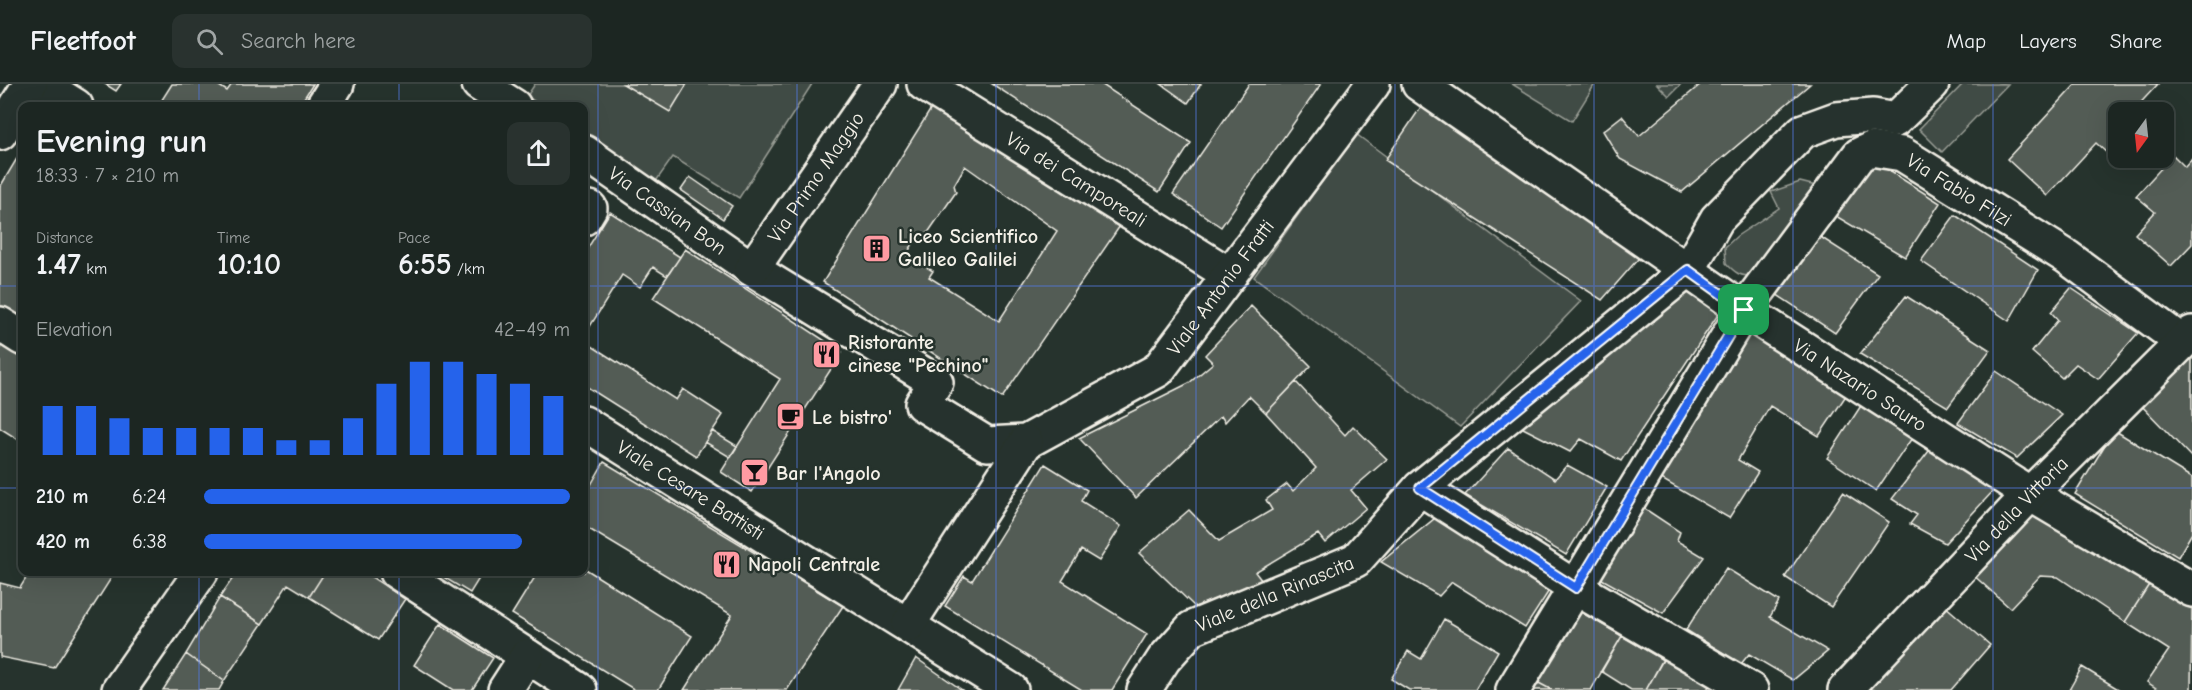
<!DOCTYPE html>
<html lang="en">
<head>
<meta charset="utf-8">
<style>
  :root { --surface:#1c2622; --page:#29322f; --text:#f1f3f6; --muted:#a0a5a5; --line:#3a4340; --accent:#2563eb }
  body { margin:0; font-family:"Comic Neue",sans-serif; background:var(--page); color:var(--text); height:100vh; display:flex; flex-direction:column; font-size:22px; white-space:nowrap }
  * { box-sizing:border-box; margin:0 }
  p { font-size:20px; color:var(--muted) }
  .icon { flex:none; width:33px; height:33px; fill:none; stroke:currentColor; stroke-width:2; stroke-linecap:round; stroke-linejoin:round }
  .map { position:relative; flex:1; overflow:hidden }
  .drawer { position:absolute; left:18px; top:18px; width:570px; height:474px; display:flex; flex-direction:column; background:var(--surface); border-radius:12px; box-shadow:0 6px 24px #0002,0 0 0 2px var(--line) }
  .drawer>* { flex:none }
  .needle { width:39px; rotate:195deg }
  .buttons { position:absolute; left:2108px; top:18px; display:grid; gap:12px }
  .buttons a { display:grid; place-items:center; width:66px; height:66px; border-radius:12px; background:var(--surface); box-shadow:0 6px 24px #0002,0 0 0 2px var(--line); font-size:30px }
  .pin { position:absolute; display:grid; place-items:center; width:51px; height:51px; color:#fff; margin:-26px; border-radius:12px; box-shadow:0 3px 9px #0006 }
  .round { display:grid; place-items:center; flex:none; width:63px; height:63px; border-radius:12px; background:var(--page) }
  .head { display:flex; align-items:center; justify-content:space-between; height:102px; padding:0 18px }
  h1 { font-size:33px; font-weight:600; line-height:45px }
  .metrics { display:grid; grid-template-columns:repeat(3,1fr); gap:9px; height:102px; padding:6px 18px }
  .metrics div { display:grid; align-content:center }
  .metrics b { font-size:30px; font-weight:600 }
  .metrics small { font-size:16px; font-weight:400 }
  .metrics p { font-size:16px }
  .chart { height:168px; padding:12px 18px }
  .chart p { display:flex; justify-content:space-between }
  .chart svg { width:100%; height:108px; margin-top:6px; stroke:var(--accent); stroke-width:6 }
  ul { padding:0 18px; list-style:none; font-size:20px }
  li { display:grid; grid-template-columns:96px 72px 1fr; align-items:center; height:45px }
  li i { height:15px; border-radius:8px; background:var(--accent) }
  header { display:flex; align-items:center; gap:36px; box-sizing:border-box; height:84px; padding:0 30px; background:var(--surface); border-bottom:2px solid var(--line) }
  header strong { font-size:28px }
  nav { display:flex; gap:33px; margin-inline-start:auto; font-size:21px }
  .search { width:420px; height:54px; background:var(--page); display:flex; align-items:center; gap:15px; box-sizing:border-box; padding:0 21px; border-radius:12px; color:var(--muted); font-size:22px }
  .map>svg:first-child { display:block }
  .green { fill:#414b45; stroke:#9a9e96; stroke-width:1.5 }
  .building { fill:#525c55; stroke:#f4f1e8; stroke-width:1.5; fill-rule:evenodd }
  .lines { fill:none; stroke-linecap:round; stroke-linejoin:round }
  .minor-casing { stroke:#f4f1e8; stroke-width:38 }
  .minor { stroke:#26332d; stroke-width:33 }
  .route-casing { stroke:#fff; stroke-width:12 }
  .route { stroke:#2563eb; stroke-width:8 }
  .grid { fill:none; stroke:#5377dc; stroke-width:1.5; stroke-opacity:0.55 }
  .labels { text-anchor:middle; dominant-baseline:central; stroke-width:5; stroke-linejoin:round; paint-order:stroke }
  .street-label { font-size:20px; fill:#f4f1e8; stroke:#26332d }
  .poi-label { font-size:20px; font-weight:bold; fill:#f4f1e8; stroke:#26332d; text-anchor:start }
</style>
</head>
<body>
<header>
<strong>Fleetfoot</strong>
<div class="search"><svg class="icon" aria-label="search" viewBox="0 0 24 24"><circle cx="10" cy="10" r="6"/><path d="M15 15l6 6"/></svg>Search here</div>
<nav><a>Map</a><a>Layers</a><a>Share</a></nav>
</header>
<div class="map">
<svg width="2192" height="606" viewBox="0 0 2192 606">
  <rect width="100%" height="100%" fill="#26332d"/>
  <filter id="ink" filterUnits="userSpaceOnUse"><feTurbulence type="fractalNoise" baseFrequency=".0167" numOctaves="2"/><feDisplacementMap in="SourceGraphic" scale="12" xChannelSelector="R" yChannelSelector="G"/><feConvolveMatrix kernelMatrix="1 2 1 2 8 2 1 2 1" color-interpolation-filters="sRGB"/></filter>
  <g filter="url(#ink)">
    <path class="green" d="M535,0H812L739,114L673,73L654,100L584,51V22H542L527,12Z
      M1512,0H1595L1572,37Z
      M1657,0H1681L1669,12Z
      M1963,0H2008L1942,68L1919,45Z
      M1356,50L1581,217L1460,343L1254,193Z
      M1800,98L1816,102L1754,190C1742,195 1734,188 1726,179L1725,163L1737,152L1779,124L1771,108Z"/>
    <path class="building" d="M105,0H121L116,7Z
      M172,0H216L227,7L232,0H313L299,22H158Z
      M623,0H687L670,28Z
      M992,0H1101L1191,59L1159,108Z
      M1161,0H1201L1188,19Z
      M1249,0H1321L1221,143L1173,110Z
      M1701,0H1810L1682,108L1620,75L1603,47L1622,32L1639,52Z
      M2076,0H2158L2132,28H2118V60L2108,70L2096,59L2047,112L2007,75Z
      M934,20L1122,139L1002,314L823,198ZM965,82L1057,147L999,237L929,193L933,187L906,171L916,155L923,156L956,108L954,101Z
      M1423,20L1646,166L1602,216L1385,76Z
      M22,66V236L0,222V103Z
      M2173,71L2185,83L2192,75V160L2171,182L2135,150L2155,128L2136,112Z
      M1872,76L1940,119L1905,173L1834,131Z
      M690,93L732,122L723,135L681,106Z
      M610,128L680,173L667,192L653,183L640,203L622,191L584,252V170Z
      M1955,131L2038,186L2009,237L1921,177Z
      M1808,145L1878,190L1835,249L1768,205Z
      M685,165L842,268L752,408L721,388L780,295L653,214Z
      M1681,201L1723,223L1621,377L1581,355L1570,368L1521,343Z
      M2071,204L2138,249L2098,295L2076,280L2062,294L2032,268L2058,236L2051,228Z
      M1906,212L1990,266L1948,323L1860,270Z
      M1251,222L1311,282L1266,329L1249,312L1225,338L1221,332L1136,414L1079,354L1189,299L1213,279L1205,271Z
      M1754,243L1851,304L1819,352L1770,322L1738,376L1758,388L1729,434L1651,389Z
      M0,257L22,271V358L0,344Z
      M584,257L676,316L683,305L723,331L696,372L584,301Z
      M2192,266V374L2138,318Z
      M1996,287L2062,331L2017,374L1958,339Z
      M1296,298L1345,351L1353,342L1387,375L1351,406L1366,424L1325,459L1318,450L1255,488L1262,497L1195,523L1139,469L1189,426L1219,457L1272,426L1266,416L1287,400L1293,407L1316,384L1266,329Z
      M1864,317L1914,351L1876,407L1827,374Z
      M2114,346L2192,394V449L2178,473L2075,410Z
      M712,347L737,362L730,373L705,358Z
      M1932,363L1996,404L1945,459L1910,440L1917,431L1892,415Z
      M1508,364L1555,395L1567,381L1607,403L1566,471L1465,411Z
      M604,378L843,522L787,606H684L732,531L584,442V413Z
      M1045,380L1087,406L1081,417L1121,442L1099,477L1081,466L1062,497L1147,550L1112,606H1082L945,522L964,492L972,497Z
      M1843,408L1889,438L1831,523L1785,493Z
      M1636,419L1680,448L1677,457L1704,473L1663,529L1591,489Z
      M2045,428L2152,496L2125,538L2058,493L2040,492L2010,524L1971,489L2025,429Z
      M1439,431L1554,499L1525,544L1452,498L1439,512L1381,478Z
      M584,484L692,552L658,606H635L512,530L538,488H584Z
      M1726,484L1779,517L1770,533L1828,567L1793,596L1749,570L1741,580L1686,546Z
      M30,488H115L54,584L0,573V499L20,504Z
      M237,488H325L309,513L288,500L262,540L220,513Z
      M325,488H364L405,515L378,556L309,513Z
      M435,488H483L470,509Z
      M2152,496L2192,521L2191,606H2159L2147,598L2169,566L2125,538Z
      M220,513L262,540L224,597L186,570Z
      M1936,514L1990,561L1951,606H1856Z
      M1579,527L1622,552L1591,606H1552L1535,597Z
      M1444,535L1498,567L1475,606H1409L1391,595L1408,567L1421,575Z
      M440,540L493,574L472,606H453L414,581Z
      M1622,552L1663,576L1646,606H1631L1601,587Z
      M186,570L224,597L219,606H163Z
      M1664,573L1709,602L1707,606H1646Z
      M916,574L962,606H898Z
      M2082,583L2120,606H2069Z
      M1535,597L1552,606H1528Z"/>
    <g class="lines">
      <defs>
        <g id="minor">
          <path d="M41,0L76,22"/>
          <path d="M479,0L514,22"/>
          <path id="s1" d="M924,0L1230,191"/>
          <path id="s2" d="M1419,0L1744,226L2030,410L2192,506"/>
          <path d="M323,22L337,0"/>
          <path d="M0,49L30,0"/>
          <path id="s3" d="M584,68L752,185L936,298L922,320L987,360L1026,358L1158,286L1373,0"/>
          <path d="M584,134L590,124"/>
          <path id="s4" d="M752,185L880,0"/>
          <path d="M0,240L22,254"/>
          <path id="s5" d="M584,339L1011,606"/>
          <path d="M1420,404L1576,504L1751,606"/>
          <path d="M397,488L580,606"/>
          <path d="M908,541L1026,358"/>
          <path d="M119,606L201,488"/>
          <path d="M505,606L527,572"/>
          <path id="s6" d="M1144,606L1164,575L1192,544L1356,476L1420,404L1688,186L1717,135L1803,47L1836,35L1873,32L1895,36L1932,0"/>
          <path id="s7" d="M1513,606L1744,226L1859,71L1871,65L1902,70L2067,173L2182,258"/>
          <path id="s8" d="M1845,606L2030,410L2192,249"/>
        </g>
      </defs>
      <use href="#minor" class="minor-casing"/>
      <use href="#minor" class="minor"/>
    </g>
  </g>
  <g class="lines" filter="url(#ink)">
    <defs>
      <path id="route" d="M1688,186L1744,226L1576,504L1420,404Z"/>
    </defs>
    <use href="#route" class="route-casing"/>
    <use href="#route" class="route"/>
  </g>
  <path class="grid" d="M199,0V22M399,0V22M598,0V606M797,0V606M996,0V606M1196,0V606M1395,0V606M1594,0V606M1793,0V606M1993,0V606M0,202H22M584,202H2192M0,404H22M584,404H2192M199,488V606M399,488V606"/>
  <defs>
    <symbol id="building-square" viewBox="-11 -11 22 22"><rect x="-9" y="-9" width="18" height="18" rx="4" fill="#ff9aa2" stroke="#26332d"/><path d="M-4-6H4V6H1V3H-1V6H-4ZM-2.5-4.3h1.7v1.8h-1.7ZM.8-4.3h1.7v1.8H.8ZM-2.5-1h1.7V.8h-1.7ZM.8-1h1.7V.8H.8Z" fill="#111"/></symbol>
    <symbol id="restaurant-square" viewBox="-11 -11 22 22"><rect x="-9" y="-9" width="18" height="18" rx="4" fill="#ff9aa2" stroke="#26332d"/><path d="M-5-6h1v4h1v-4h1v4h1v-4h1v5L-1.5 .5V6h-2V.5L-5-1ZM5-6V6H3V1.5H1.5Q1.5-4 5-6Z" fill="#111"/></symbol>
    <symbol id="cafe-square" viewBox="-11 -11 22 22"><rect x="-9" y="-9" width="18" height="18" rx="4" fill="#ff9aa2" stroke="#26332d"/><path d="M-5.5-4.5H6V0H3Q3 3.5 0 3.5H-2.5Q-5.5 3.5-5.5 0ZM3-3.2v2h1.7v-2ZM-6 4.5H4V6H-6Z" fill="#111"/></symbol>
    <symbol id="bar-square" viewBox="-11 -11 22 22"><rect x="-9" y="-9" width="18" height="18" rx="4" fill="#ff9aa2" stroke="#26332d"/><path d="M-6-5H6L.8 .8V4.5H3.5V6h-7V4.5H-.8V.8Z" fill="#111"/></symbol>
  </defs>
  <g fill-rule="evenodd">
    <use href="#building-square" x="860" y="148" width="33" height="33"/>
    <use href="#restaurant-square" x="810" y="254" width="33" height="33"/>
    <use href="#cafe-square" x="774" y="316" width="33" height="33"/>
    <use href="#bar-square" x="738" y="372" width="33" height="33"/>
    <use href="#restaurant-square" x="710" y="464" width="33" height="33"/>
  </g>
  <g class="labels">
    <g class="street-label">
      <text stroke="none"><textPath href="#s4" startOffset="112">Via Primo Maggio</textPath></text>
      <text stroke="none"><textPath href="#s1" startOffset="180">Via dei Camporeali</textPath></text>
      <text stroke="none"><textPath href="#s7" startOffset="750">Via Fabio Filzi</textPath></text>
      <text stroke="none"><textPath href="#s3" startOffset="102">Via Cassian Bon</textPath></text>
      <text stroke="none"><textPath href="#s3" startOffset="816">Viale Antonio Fratti</textPath></text>
      <text stroke="none"><textPath href="#s2" startOffset="534">Via Nazario Sauro</textPath></text>
      <text stroke="none"><textPath href="#s5" startOffset="126">Viale Cesare Battisti</textPath></text>
      <text stroke="none"><textPath href="#s8" startOffset="249">Via della Vittoria</textPath></text>
      <text stroke="none"><textPath href="#s6" startOffset="168">Viale della Rinascita</textPath></text>
    </g>
    <g class="poi-label">
      <text x="898" y="152">Liceo Scientifico<tspan x="898" dy="23">Galileo Galilei</tspan></text>
      <text x="848" y="258">Ristorante<tspan x="848" dy="23">cinese "Pechino"</tspan></text>
      <text x="812" y="333">Le bistro'</text>
      <text x="776" y="389">Bar l'Angolo</text>
      <text x="748" y="480">Napoli Centrale</text>
    </g>
  </g>
</svg>
<div class="buttons">
<a><svg class="needle" viewBox="-14 -14 28 28"><path d="M0-13l5 13h-10z" fill="#e53935"/><path d="M0 13l5-13h-10z" fill="#a0a5a5"/></svg></a>
</div>
<div class="pin" style="left:1744px;top:226px;background:#1e9e55"><svg class="icon" aria-label="arrive" viewBox="0 0 24 24"><path d="M6 21V4h12l-3 4 3 4H6"/></svg></div>
<section class="drawer">
<div class="head"><div><h1>Evening run</h1><p>18:33 · 7 × 210 m</p></div><a class="round"><svg class="icon" aria-label="share" viewBox="0 0 24 24"><path d="M12 15V3M7 8l5-5 5 5M5 13v7h14v-7"/></svg></a></div>
<div class="metrics">
<div><p>Distance</p><b>1.47<small> km</small></b></div>
<div><p>Time</p><b>10:10</b></div>
<div><p>Pace</p><b>6:55<small> /km</small></b></div>
</div>
<div class="chart"><p><span>Elevation</span>42–49 m</p>
<svg viewBox="0 0 160 44" preserveAspectRatio="none"><path d="M5 44V24M15 44V24M25 44V29M35 44V33M45 44V33M55 44V33M65 44V33M75 44V38M85 44V38M95 44V29M105 44V15M115 44V6M125 44V6M135 44V11M145 44V15M155 44V20"/></svg>
</div>
<ul>
<li><b>210 m</b>6:24<i style="width:100%"></i></li>
<li><b>420 m</b>6:38<i style="width:87%"></i></li>
</ul>
</section>
</div>
</body>
</html>
